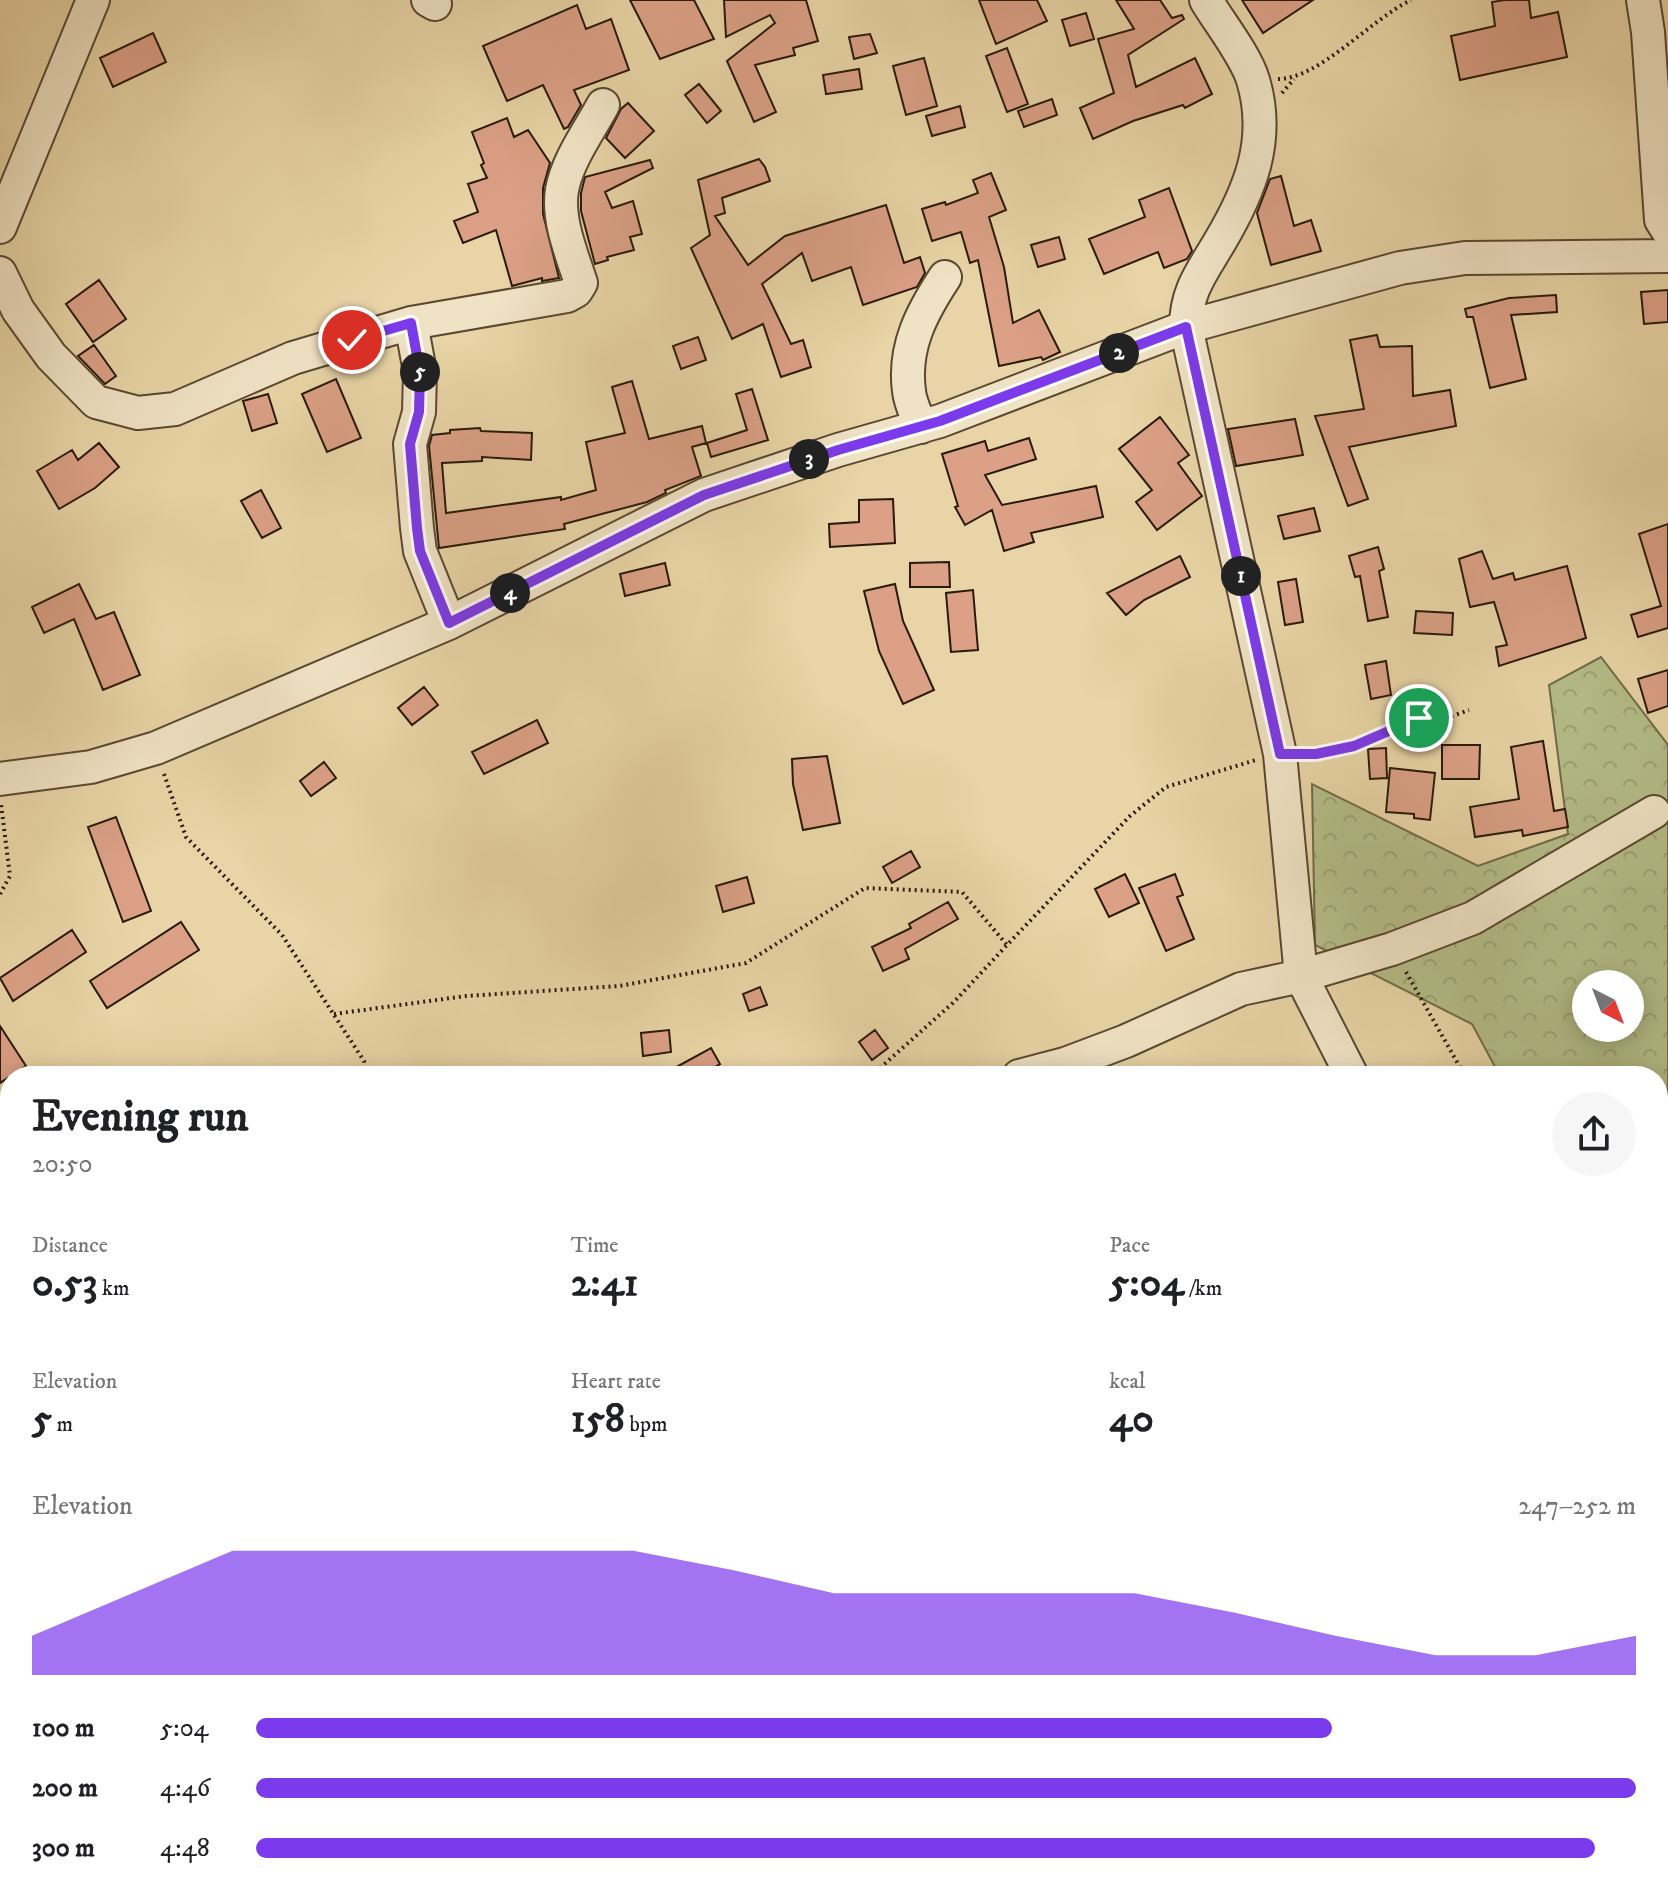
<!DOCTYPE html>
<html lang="en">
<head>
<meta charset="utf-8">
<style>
  :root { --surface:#fff; --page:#f6f6f6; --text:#202124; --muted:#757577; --accent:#7c3aed }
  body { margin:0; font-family:"IM FELL DW Pica",serif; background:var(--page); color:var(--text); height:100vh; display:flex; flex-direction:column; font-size:30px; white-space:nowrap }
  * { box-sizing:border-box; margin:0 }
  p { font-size:26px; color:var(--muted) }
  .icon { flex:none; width:44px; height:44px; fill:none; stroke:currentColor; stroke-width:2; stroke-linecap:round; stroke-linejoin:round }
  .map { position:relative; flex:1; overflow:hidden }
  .sheet { position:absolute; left:0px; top:1066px; width:1668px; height:828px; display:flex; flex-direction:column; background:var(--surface); border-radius:32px 32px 0 0; box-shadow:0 4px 20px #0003 }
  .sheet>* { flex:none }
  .needle { width:52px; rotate:138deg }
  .fabs { position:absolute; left:1572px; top:970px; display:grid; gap:16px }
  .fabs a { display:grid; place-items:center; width:72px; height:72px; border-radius:50%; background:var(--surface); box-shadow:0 4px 20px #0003; font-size:40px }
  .pin { position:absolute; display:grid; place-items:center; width:68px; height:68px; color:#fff; margin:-34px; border:4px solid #fff; border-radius:50%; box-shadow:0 2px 8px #0007 }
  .km { position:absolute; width:40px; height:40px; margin:-20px; border-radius:50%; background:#222; color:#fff; font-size:22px; line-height:40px; text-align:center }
  .round { display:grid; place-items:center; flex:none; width:84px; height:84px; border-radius:42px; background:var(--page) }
  .summary { display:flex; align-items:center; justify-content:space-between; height:136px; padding:0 32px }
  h1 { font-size:44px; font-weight:700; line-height:60px }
  .stats { display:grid; grid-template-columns:repeat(3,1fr); gap:12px; height:136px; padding:8px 32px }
  .stats div { display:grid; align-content:center }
  .stats b { font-size:40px; font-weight:700 }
  .stats small { font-size:22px; font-weight:400 }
  .stats p { font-size:22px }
  .chart { height:224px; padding:16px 32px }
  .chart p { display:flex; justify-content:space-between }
  .chart svg { width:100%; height:144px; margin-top:8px; fill:var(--accent); opacity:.7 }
  ul { padding:0 32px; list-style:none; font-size:26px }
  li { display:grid; grid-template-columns:128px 96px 1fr; align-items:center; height:60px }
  li i { height:20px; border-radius:10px; background:var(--accent) }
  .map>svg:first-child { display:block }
  .forest { fill:url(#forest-crowns); stroke:#6e6c49; stroke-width:2; fill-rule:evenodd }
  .wetland { fill:url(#wetland-marsh); stroke:#6e6c49; stroke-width:2 }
  .water { fill:url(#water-rules); stroke:#6c7965; stroke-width:2 }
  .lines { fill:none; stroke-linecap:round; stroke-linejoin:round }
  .stream { stroke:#6c7965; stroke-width:7 }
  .building { fill:#dba086; stroke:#291a0a; stroke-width:2 }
  .minor-casing { stroke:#594831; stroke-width:36 }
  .path { stroke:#291a0a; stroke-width:4; stroke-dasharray:2 4; stroke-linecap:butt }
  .minor { stroke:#f0e3c5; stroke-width:32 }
  .route-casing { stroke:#fff; stroke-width:16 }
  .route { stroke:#7c3aed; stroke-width:10 }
</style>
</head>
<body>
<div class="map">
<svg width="1668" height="1894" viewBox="0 0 1668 1894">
  <defs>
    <pattern id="forest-crowns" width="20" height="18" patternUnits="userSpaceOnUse" patternTransform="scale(2)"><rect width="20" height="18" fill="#b4bd88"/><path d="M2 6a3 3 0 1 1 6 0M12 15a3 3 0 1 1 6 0" fill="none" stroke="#9ba274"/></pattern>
    <pattern id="wetland-marsh" width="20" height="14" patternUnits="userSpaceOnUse" patternTransform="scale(2)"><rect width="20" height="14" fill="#b4bd88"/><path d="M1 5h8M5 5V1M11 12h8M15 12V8" fill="none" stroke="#9ba274"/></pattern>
    <pattern id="water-rules" width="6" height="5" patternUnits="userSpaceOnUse" patternTransform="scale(2)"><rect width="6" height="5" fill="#98b9a2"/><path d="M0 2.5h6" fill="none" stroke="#839e8a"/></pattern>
  </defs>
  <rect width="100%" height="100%" fill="#e8d4a6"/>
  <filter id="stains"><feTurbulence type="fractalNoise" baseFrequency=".0025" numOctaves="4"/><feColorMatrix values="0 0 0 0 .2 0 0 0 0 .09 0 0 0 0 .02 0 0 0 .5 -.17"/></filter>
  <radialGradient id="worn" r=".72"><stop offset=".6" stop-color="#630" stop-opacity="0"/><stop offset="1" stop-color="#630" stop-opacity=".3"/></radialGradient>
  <path class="forest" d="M1601,657L1668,745V1382L1658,1364V1076H1500L1472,1024L1315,945L1312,784L1478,866L1568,834L1549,685ZM1586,984H1630V1028H1586Z
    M0,1588L10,1596V1884H1160L1151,1894H0Z"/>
  <path class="wetland" d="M1668,1432V1894H970L987,1884H1658V1439Z"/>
  <path class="water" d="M1658,1436L1668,1451V1536L1658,1549Z"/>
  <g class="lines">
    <path class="stream" d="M1658,1622L1668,1618"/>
  </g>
  <path class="building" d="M630,0H694L714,39L660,59Z
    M724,0H806L818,41L793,48L795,55L755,65L776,112L754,122L727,61L775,23L770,15L726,37Z
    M979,0H1037L1047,21L996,44Z
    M1116,0H1160L1172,18L1182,15L1184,19L1128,55L1136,87L1195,58L1212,94L1185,108L1183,105L1133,121L1093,139L1080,108L1114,93L1098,39L1134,29Z
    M1242,0H1313L1263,33Z
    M1505,0H1529L1531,18L1558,12L1567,57L1460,80L1451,36L1495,26L1492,2Z
    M577,5L586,29L611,19L629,70L574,90L581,105L568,127L564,129L543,85L507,101L483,46Z
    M1086,13L1094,39L1070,46L1062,20Z
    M153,33L166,62L113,87L100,58Z
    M870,34L877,53L854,59L849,37Z
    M1007,48L1028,104L1007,112L986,56Z
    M924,58L937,106L906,115L893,66Z
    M859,69L862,89L826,94L823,75Z
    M699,84L721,111L707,123L685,95Z
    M1052,99L1057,115L1024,127L1018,111Z
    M628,103L654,131L625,158L606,138L621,109Z
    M960,106L965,127L932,136L926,116Z
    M507,118L514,137L528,130L550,163L543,188V214L559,278L542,281V278L512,286L496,230L463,243L454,221L478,212L468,184L487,178L481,165L484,163L472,132Z
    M759,159L765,167L770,181L722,198L725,213L715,216L748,265L785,236L886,205L904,263L920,257L925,273L917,287L863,305L851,267L812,281L802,253L762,284L791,344L803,340L811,367L781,377L763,324L732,339L691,248L710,235L698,180Z
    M650,160L653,168L605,192L612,208L633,201L642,234L630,237L634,250L607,257L608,260L595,264L581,211V193L585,177Z
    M991,173L1006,210L989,217L1004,267L1013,323L1039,310L1060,352L1043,360L1041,357L999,366L978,260L970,263L961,232L932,241L922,209L945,202L946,205L978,193L973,180Z
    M1281,176L1294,226L1311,220L1321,251L1271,265L1257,213L1270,179Z
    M1169,188L1192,251L1187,259L1164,268L1158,252L1104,274L1089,239L1145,217L1139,200Z
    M1059,237L1065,259L1038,267L1031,245Z
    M99,280L126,319L93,342L66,304Z
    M1668,290V322L1644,324L1641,292Z
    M1556,295L1557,312L1511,315L1526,379L1490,388L1473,317H1467L1465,309L1509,298Z
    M1377,335L1380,347L1412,346L1413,396L1450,390L1456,426L1349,447L1368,499L1348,506L1315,416L1364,409L1350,340Z
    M698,337L706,360L681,369L673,346Z
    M94,345L116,376L105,384L78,356Z
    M336,379L361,438L327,452L302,394Z
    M632,381L649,439L702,426L706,443L692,447L701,476L665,490L666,493L647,502L564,524L565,529L439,548L429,446L432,435L450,433V430L480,428L481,431L532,433L531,460L482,457V461L442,463L446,513L561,497V500L596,490L586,442L625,433L612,387Z
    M752,389L768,440L711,457L707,443L747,430L736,394Z
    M268,394L277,423L252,431L243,401Z
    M1160,417L1189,455L1178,463L1202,496L1157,530L1136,502L1152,490L1119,449Z
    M1295,419L1303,455L1236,466L1228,429Z
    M1029,438L1036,459L985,475L1002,505L1096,486L1103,517L1031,533L1034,542L1004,551L992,510L965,525L955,507L958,506L942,454L985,441L988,451Z
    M99,443L119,467L95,488L59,509L37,471L72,450L78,460Z
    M261,490L281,528L262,538L241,501Z
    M893,499L895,543L830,547L829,524L859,522V500Z
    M1314,508L1320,531L1284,539L1278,516Z
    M1668,524V628L1638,637L1631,615L1661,606L1639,534Z
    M1378,547L1384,569L1379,571L1388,617L1368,621L1360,576L1355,577L1349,556Z
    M1482,551L1493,579L1513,573L1515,580L1567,566L1586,638L1499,666L1496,647L1507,645L1494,602L1470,607L1459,559Z
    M1180,556L1190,577L1144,600L1126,615L1107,593Z
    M949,562L950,587H910V563Z
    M665,563L670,585L625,596L620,574Z
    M1296,579L1303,622L1285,625L1278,582Z
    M79,584L96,619L114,612L140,675L103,690L74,619L44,633L32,607Z
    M895,584L903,621L934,690L903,704L879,651L864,591Z
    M973,590L978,650L951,652L946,593Z
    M1416,611L1453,613L1452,635L1414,633Z
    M1386,661L1391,695L1371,699L1365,665Z
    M1668,670V706L1648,713L1638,679Z
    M424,687L438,705L412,725L398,708Z
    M537,720L548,743L484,774L472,752Z
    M1543,741L1554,811L1565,809L1568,827L1523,836L1522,830L1475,837L1470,807L1519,799L1511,747Z
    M1442,745H1480L1479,779H1442Z
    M1386,748L1387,778L1370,779L1368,749Z
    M827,756L840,823L803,830L793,784L792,759Z
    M324,762L336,778L311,796L300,781Z
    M1390,768L1435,773L1430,820L1414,818V814L1386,812Z
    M116,817L151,911L123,922L88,827Z
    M911,851L920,867L892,883L883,867Z
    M1125,874L1139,903L1109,917L1095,889Z
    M1175,874L1183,895L1177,897L1194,939L1166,951L1139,888Z
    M747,877L754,903L723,912L716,886Z
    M948,902L958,919L905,949L909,959L883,971L872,947L911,928L909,924Z
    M181,922L199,950L107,1008L90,981Z
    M72,930L86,952L13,1001L0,978Z
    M760,987L767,1005L749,1011L743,994Z
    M0,1026L26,1066L0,1083Z
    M669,1030L671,1052L643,1056L641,1033Z
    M875,1030L888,1048L872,1060L859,1042Z
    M711,1048L720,1064L699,1076H660Z"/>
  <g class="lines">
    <defs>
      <path id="minor" d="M428,0L435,4
        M1206,0C1219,22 1246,56 1253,80C1271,140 1250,191 1219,243C1202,272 1186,291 1186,327L1280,754L1301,976L1352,1076
        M1643,0L1648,32L1661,220L1668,231
        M0,227L93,0
        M0,273L18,310L51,356L96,402L138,413L175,409L293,358L411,323L567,296L576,291L581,283C572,255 557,220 562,190C567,161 589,131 603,105
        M411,323L420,372L419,412L410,444L417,528L420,551L449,623
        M921,427C917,416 910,403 909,391C903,347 922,312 945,277
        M0,779L91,767L156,748L449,623L704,495L838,450L940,421L1186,327L1400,268L1465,258L1668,256
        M1019,1076L1065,1064L1126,1041L1241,989L1301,976L1392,949L1473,918L1654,812
        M0,1357H10"/>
    </defs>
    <use href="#minor" class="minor-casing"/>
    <path class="path" d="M1278,79C1319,79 1370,20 1411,0
      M1282,93L1294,79
      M1304,754H1316L1354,746L1419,718L1433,723L1469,710
      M164,774L186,837L282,935L364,1061L367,1076
      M0,894L10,876L1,804
      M1406,972L1465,1076
      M334,1014L466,996L619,986L746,963L865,888L962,892L1007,945L1130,816L1166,787L1256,760
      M871,1076L954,1002L1007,945
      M309,1884L320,1894"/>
    <use href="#minor" class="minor"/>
  </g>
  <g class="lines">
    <defs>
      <path id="route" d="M352,340L411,323L420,372L419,412L410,444L417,528L420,551L449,623L704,495L838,450L940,421L1186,327L1280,754H1316L1354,746L1419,718"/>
    </defs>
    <use href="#route" class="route-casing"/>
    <use href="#route" class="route"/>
  </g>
  <rect width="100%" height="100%" filter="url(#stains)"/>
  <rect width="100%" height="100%" fill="url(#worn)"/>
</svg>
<div class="fabs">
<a><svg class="needle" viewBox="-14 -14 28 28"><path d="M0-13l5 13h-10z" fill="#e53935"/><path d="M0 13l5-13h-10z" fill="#757577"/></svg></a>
</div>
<div class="pin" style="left:1419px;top:718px;background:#1e9e55"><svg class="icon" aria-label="arrive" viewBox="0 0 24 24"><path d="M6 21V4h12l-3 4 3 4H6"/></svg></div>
<div class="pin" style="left:352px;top:340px;background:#d93025"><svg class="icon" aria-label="check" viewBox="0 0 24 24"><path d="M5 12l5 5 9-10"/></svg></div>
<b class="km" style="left:1241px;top:576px">1</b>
<b class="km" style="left:1119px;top:353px">2</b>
<b class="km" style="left:809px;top:459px">3</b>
<b class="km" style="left:510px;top:593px">4</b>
<b class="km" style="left:420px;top:372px">5</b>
<section class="sheet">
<div class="summary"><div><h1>Evening run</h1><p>20:50</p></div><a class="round"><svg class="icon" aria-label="share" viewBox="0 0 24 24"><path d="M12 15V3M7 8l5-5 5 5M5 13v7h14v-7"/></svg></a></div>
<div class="stats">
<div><p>Distance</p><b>0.53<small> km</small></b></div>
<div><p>Time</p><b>2:41</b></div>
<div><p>Pace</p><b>5:04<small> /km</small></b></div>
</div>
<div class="stats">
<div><p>Elevation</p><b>5<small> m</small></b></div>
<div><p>Heart rate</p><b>158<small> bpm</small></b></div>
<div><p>kcal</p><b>40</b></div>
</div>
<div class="chart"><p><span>Elevation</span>247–252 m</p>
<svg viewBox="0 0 160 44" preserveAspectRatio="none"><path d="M0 44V32L10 19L20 6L30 6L40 6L50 6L60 6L70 12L80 19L90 19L100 19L110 19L120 25L130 32L140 38L150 38L160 32V44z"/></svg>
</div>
<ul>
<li><b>100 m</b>5:04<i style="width:78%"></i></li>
<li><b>200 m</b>4:46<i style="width:100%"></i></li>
<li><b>300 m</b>4:48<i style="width:97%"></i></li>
</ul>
</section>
</div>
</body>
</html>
